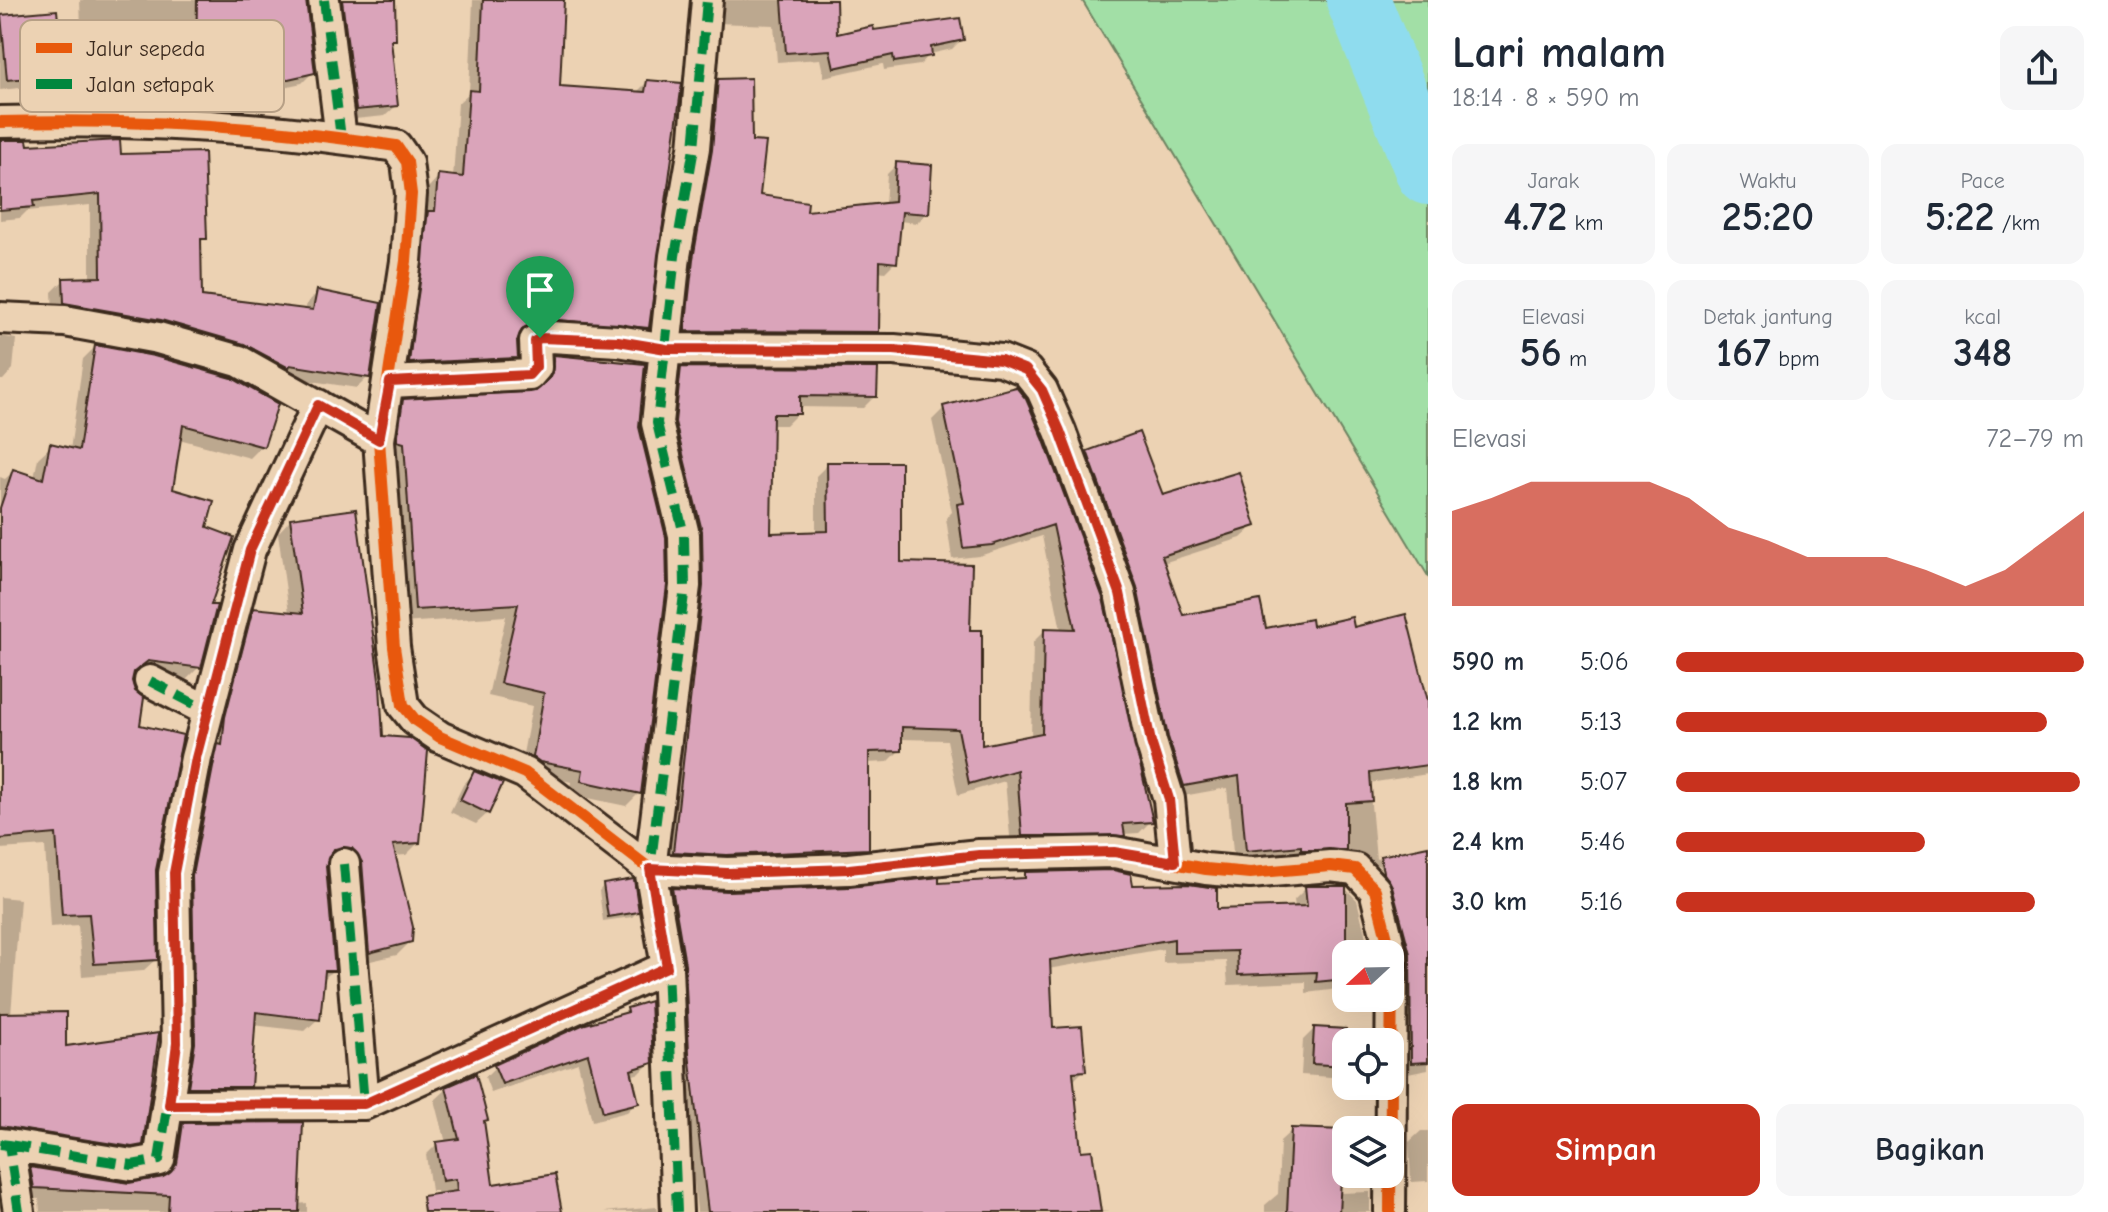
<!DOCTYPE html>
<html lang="id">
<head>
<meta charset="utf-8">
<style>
  :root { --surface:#fff; --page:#f6f6f7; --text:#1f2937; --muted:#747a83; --accent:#c8321e }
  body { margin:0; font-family:"Comic Neue",sans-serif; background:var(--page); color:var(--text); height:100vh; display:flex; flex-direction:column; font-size:30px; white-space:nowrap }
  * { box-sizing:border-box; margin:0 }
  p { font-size:26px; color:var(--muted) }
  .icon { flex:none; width:44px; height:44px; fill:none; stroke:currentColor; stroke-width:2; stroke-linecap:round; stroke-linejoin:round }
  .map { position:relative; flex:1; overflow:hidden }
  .details { display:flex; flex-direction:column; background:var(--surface); width:680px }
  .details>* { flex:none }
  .needle { width:52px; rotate:248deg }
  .controls { position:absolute; left:1332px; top:940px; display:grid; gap:16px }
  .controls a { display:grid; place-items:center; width:72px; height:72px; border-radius:16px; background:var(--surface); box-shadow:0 8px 32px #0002; font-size:40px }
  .pin { position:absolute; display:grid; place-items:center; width:68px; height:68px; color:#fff; margin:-82px -34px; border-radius:50% 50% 50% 0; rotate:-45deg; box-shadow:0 0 8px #0007 }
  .pin .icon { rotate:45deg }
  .round { display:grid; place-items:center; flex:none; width:84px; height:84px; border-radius:16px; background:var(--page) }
  .summary { display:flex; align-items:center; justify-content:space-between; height:136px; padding:0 24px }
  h1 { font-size:44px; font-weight:800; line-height:60px }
  .figures { display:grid; grid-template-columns:repeat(3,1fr); gap:12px; height:136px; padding:8px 24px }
  .figures div { display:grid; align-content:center; border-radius:16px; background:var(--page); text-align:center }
  .figures b { font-size:40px; font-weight:800 }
  .figures small { font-size:22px; font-weight:400 }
  .figures p { font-size:22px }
  .chart { height:224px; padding:16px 24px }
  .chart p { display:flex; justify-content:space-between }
  .chart svg { width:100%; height:144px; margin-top:8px; fill:var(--accent); opacity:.7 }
  .button { display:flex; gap:16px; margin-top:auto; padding:16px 24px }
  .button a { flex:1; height:92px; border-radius:16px; background:var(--accent); color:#fff; font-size:32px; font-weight:800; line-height:92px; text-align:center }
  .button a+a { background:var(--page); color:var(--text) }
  ul { padding:0 24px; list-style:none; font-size:26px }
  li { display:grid; grid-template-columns:128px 96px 1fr; align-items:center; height:60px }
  li i { height:20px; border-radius:10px; background:var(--accent) }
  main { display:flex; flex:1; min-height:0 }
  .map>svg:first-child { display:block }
  .green { fill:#a2dfa6; stroke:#6e8462; stroke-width:2 }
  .shadow { fill:#0003; fill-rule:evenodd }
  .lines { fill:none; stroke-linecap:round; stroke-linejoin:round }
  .river { stroke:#8fdcee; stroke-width:64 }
  .building { fill:#daa4ba; stroke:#3b2a1e; stroke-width:2 }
  .minor-casing { stroke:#3b2a1e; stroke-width:36 }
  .minor { stroke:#ecd2b3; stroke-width:30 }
  .quiet { stroke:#00873e; stroke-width:10; stroke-dasharray:20 10; stroke-linecap:butt }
  .cycleway-casing { stroke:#ecd2b3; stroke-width:17 }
  .cycleway { stroke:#e8590c; stroke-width:12 }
  .route-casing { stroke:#fff; stroke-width:16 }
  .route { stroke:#c8321e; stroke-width:10 }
  .key { fill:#ecd2b3; stroke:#b7a086; stroke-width:2 }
  .key-label { font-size:22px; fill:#3b2a1e }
</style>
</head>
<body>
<main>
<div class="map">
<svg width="1428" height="1212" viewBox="0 0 1428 1212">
  <rect width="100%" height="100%" fill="#ecd2b3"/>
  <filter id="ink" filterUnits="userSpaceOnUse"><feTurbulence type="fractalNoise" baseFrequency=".0125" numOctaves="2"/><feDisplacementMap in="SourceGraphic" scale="16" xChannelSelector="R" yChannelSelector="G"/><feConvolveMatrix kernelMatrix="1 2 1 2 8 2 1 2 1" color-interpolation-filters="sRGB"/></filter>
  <g filter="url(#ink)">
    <path class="green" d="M1082,0H1428V576Z"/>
    <path class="shadow" d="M80,0H305L313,72L302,83L242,96V110L231,120L185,117L187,22L81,29Z
      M328,0H393L394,39L389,44L396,106L385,116L345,120Z
      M473,0H562L558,88L636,93L647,82V327L636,338L534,330L517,336L516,357L504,368L398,374L417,224L425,217L428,188L439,176L453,178L458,103L469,93Z
      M710,0H834L835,36L962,39L952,49L930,54L920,65L884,70L883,64L824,77L820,59L777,62L774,25L715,23Z
      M56,12L61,74L49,85L0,90V17Z
      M719,81L750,142L758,197L805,213L885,205L887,174L897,164L927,213L917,223L899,221L895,262L885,272L878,271L877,331L867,341L676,340L709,91Z
      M0,143L119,156L205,238L199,244L200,298L305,311L307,303L318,292L368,377L357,388L279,376L53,314L52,292L64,280H90V205L27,211L20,218L0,220Z
      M0,336L16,339L13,369L3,380H0Z
      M95,347L262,446L250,458L179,439L171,491L204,529L209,606L199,667L187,679L134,672L130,681L154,870L156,959L143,971L82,976L78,925L50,927L45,846L0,849V477L5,479L14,471L34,478L38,458L51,446L70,450L83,359Z
      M554,357L637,427L639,793L626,806L569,794L571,782L520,770L532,706L488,696L506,616L402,623L391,415L404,401L537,393L541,371Z
      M682,369L875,396L863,408L798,407V413L786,425H771L769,536L816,533V476L828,464L899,564L968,632L980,748L1031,737L1033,642L1045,630H1061L1042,536L979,556L952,559L946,518L952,512L932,420L944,408L1015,389L1151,821L1139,833L1123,834L1111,847H1011L1005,781L958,795L947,740L900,739V750L888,762L867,763V848L855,860L662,863L692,599L664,435L670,381Z
      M1088,453L1161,498L1254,526L1241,538L1163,563L1182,618L1264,630H1353L1428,710V774L1369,783L1376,859L1428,848V1070L1398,1076V967L1356,869L1234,863L1227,788L1172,798L1075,465ZM1373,865H1378L1400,891L1397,894Z
      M290,520L381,738L419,842L406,855L393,856L410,942L397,955L357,964L339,860L326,861L333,970L322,981L318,1019L305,1031L253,1025L250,1086L237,1098L177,1099L180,889L241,623L254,610L289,613L278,533Z
      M474,773L488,813L476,824L450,812L463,785Z
      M1025,874L1132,887L1215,911L1295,908L1294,900L1306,888H1345L1357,900L1370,954H1346V988L1306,993V982L1228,985L1226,961L1163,963V949L1048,969L1052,1031L1084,1070L1072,1082L1080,1154L1099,1211L1110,1212H697L674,976L661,901L672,890L728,893L938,885L1019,881Z
      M604,885L637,912L632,917L603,921L599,891Z
      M0,897L20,899L11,1015L64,1048L141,1144L127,1158L0,1144Z
      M628,1010L651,1062L640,1073L630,1076L637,1102L627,1112L592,1121L578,1063L491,1093L485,1077L495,1067L621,1016Z
      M1314,1029L1371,1032V1042H1346V1078L1301,1075L1303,1040Z
      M447,1089L486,1120L482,1123L492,1187L560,1212H440L437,1191H431L426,1155L437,1144L446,1143L435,1100Z
      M184,1125L297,1204L307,1203V1212H40L39,1199L23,1198L20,1180L31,1169L129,1185L166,1177L173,1136Z
      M1292,1130L1339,1193L1370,1192V1212H1265V1205L1278,1194L1280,1141Z
      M1421,1131H1428V1181L1411,1182L1409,1142Z
      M657,1207L658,1212H604Z"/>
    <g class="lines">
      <path class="river" d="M1358,0L1428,173"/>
    </g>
    <path class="building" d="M197,0H306L315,73L244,89V110L195,107Z
      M342,0H395L396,40H391L398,106L356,110Z
      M483,0H564L560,86L645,92L647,80L682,83L649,328L547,319L523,328L517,341L518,358L409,363L428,211H435L438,174L463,177L469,90L479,91Z
      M782,0H836L837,34L873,26L874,30L960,18L964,40L931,47L932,56L894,62L893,55L834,68L830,50L786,53Z
      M57,10L63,75L7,80L1,15Z
      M751,78L752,141L766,142L760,195L808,202L807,211L894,202L896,162L932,165L929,214L902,212L897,263L880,261L879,332L685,331L693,259L712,150L718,79Z
      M0,140H27L28,145L120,140L121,154L204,152L207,239H201L202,296L313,310L317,290L381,303L370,378L290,365L289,368L244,344L161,320L64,303L63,278L101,277L100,194L33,201L34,207L0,210Z
      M95,345L154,356L232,378L278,404L264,447L183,425L173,489L214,501L207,527L234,537L211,605H217L201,668L148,661L134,672L132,681L135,691L144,698L140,725L183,735L156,870L158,960L94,964L89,914L62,915L56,834L0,839V508L13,469L43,479L50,443L79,450Z
      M554,355L645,364L639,427L666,537L667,585L641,794L581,781L583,770L540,762L533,757L544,693L500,683L518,604L415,610L404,443L397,441L403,399L536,391L550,378Z
      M681,367L878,368L877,397L800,396V414H773L771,533L828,531L827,462H901V562L972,564L970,630H982V745L1042,733L1044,628L1075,629L1053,525L992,545L963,548L957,504L964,503L943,406L1016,387L1026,399L1043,438L1103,598L1153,822L1123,824L1125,836H1022L1017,770L969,784L958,729L902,727V751L869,752V849L727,855L673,852L703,586L702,531L675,422Z
      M1139,432L1163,495L1239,472L1256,526L1162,556L1183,615L1260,600L1266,628L1311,619L1312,626L1352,617L1354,627L1406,614L1428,701V765L1370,773L1372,801L1346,803V850H1301V846L1246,851L1239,776L1184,786L1168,737L1137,587L1087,451Z
      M356,509L380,686L383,736L410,738L428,751L420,843L393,845L413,927L412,942L369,953L362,862L352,848L334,849L326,866L335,971H325L320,1020L256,1012L251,1087H188L195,1043L192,875L214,762L218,744L222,745L225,717L253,608L303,613L290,518Z
      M474,771L503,783L489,814L460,800Z
      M1428,846V1062L1411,1063L1410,954L1392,886L1383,872L1380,856Z
      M1113,870L1131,874L1133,885L1188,884L1217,888V909L1307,906L1305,886H1346V979L1316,982L1317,972L1238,975L1237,951L1174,953V939L1050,960L1053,1028L1082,1026L1086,1071L1073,1072L1081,1151L1092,1150L1101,1212H708L689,1053L685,964L672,888L728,891L850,887L939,877V883L1025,878V872Z
      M634,879L639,912L608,917L603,884Z
      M650,1001L653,1063L631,1070L639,1103L603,1112L588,1054L502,1084L494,1065L582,1025L628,1012L627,1008Z
      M66,1012V1046L159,1033L143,1145L132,1147L0,1126V1013Z
      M1314,1027L1346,1029V1066L1312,1064Z
      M476,1074L488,1120L484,1121L493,1184L555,1174L562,1212H424L422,1196L457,1191L456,1179L442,1181L436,1142L459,1139L446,1087Z
      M303,1122L299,1212H168L169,1195L34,1188L30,1167L129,1183L163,1177L177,1164L183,1123Z
      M1291,1128L1344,1130L1339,1212H1287Z"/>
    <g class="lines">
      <defs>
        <path id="minor" d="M324,0L341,138
          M0,122C131,119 266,126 396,146L407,162L411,194L406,261L379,440L394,647L403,705L415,720L440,737L525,773L650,869L727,873L849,869L979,855L1114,852L1206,869L1250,873L1330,866L1355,869L1375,890L1392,958L1390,1212
          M0,318L65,321L158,338L239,361L379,440
          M390,382L529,375L536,367L535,341L551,337L618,341L666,349L894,350L1001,360L1026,370L1042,390L1060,431L1120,593L1151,742L1169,799L1175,862
          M150,681L208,711
          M344,864L364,1104
          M169,1105L364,1104L667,967
          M0,1144L9,1145L19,1212
          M9,1145L132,1165L159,1160L177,1043L174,873L196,758L250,550L318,405
          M677,1212L667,967L650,869L685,586L684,535L657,423L675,256L694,148L707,0"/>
      </defs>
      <use href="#minor" class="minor-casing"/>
      <use href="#minor" class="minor"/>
      <path class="quiet" d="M324,0L341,138
        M390,382L529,375L536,367L535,341L551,337L618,341L666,349L894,350L1001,360L1026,370L1042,390L1060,431L1120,593L1151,742L1169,799L1175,862
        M150,681L208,711
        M344,864L364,1104
        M169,1105L364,1104L667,967
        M0,1144L9,1145L19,1212
        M9,1145L132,1165L159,1160L177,1043L174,873L196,758L250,550L318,405
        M677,1212L667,967L650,869L685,586L684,535L657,423L675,256L694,148L707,0"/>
      <defs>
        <path id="cycleway" d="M0,122C131,119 266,126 396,146L407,162L411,194L406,261L379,440L394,647L403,705L415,720L440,737L525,773L650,869L727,873L849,869L979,855L1114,852L1206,869L1250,873L1330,866L1355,869L1375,890L1392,958L1390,1212"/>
      </defs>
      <use href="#cycleway" class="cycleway-casing"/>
      <use href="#cycleway" class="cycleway"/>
    </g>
  </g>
  <g class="lines" filter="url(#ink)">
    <defs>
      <path id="route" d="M540,338L618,341L666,349L894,350L1001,360L1026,370L1042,390L1060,431L1120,593L1151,742L1169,799L1175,862L1114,852L979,855L849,869L727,873L650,869L667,967L364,1104L169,1105L177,1043L174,873L196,758L250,550L318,405L379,440L390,382L529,375L536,367L535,341Z"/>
    </defs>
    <use href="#route" class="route-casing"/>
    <use href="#route" class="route"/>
  </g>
  <rect x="20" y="20" width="264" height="92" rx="12" class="key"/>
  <rect x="36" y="43" width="36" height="10" fill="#e8590c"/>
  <rect x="36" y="79" width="36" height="10" fill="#00873e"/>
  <g class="key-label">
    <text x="86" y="56">Jalur sepeda</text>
    <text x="86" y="92">Jalan setapak</text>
  </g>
</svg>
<div class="controls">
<a><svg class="needle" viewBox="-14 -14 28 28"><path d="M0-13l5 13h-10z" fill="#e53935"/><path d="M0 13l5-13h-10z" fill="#747a83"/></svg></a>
<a><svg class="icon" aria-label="locate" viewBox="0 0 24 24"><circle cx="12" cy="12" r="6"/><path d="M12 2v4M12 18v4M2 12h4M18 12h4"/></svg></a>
<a><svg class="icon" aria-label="layers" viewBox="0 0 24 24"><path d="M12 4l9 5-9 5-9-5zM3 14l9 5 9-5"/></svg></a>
</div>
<div class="pin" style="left:540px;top:338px;background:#1e9e55"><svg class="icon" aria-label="arrive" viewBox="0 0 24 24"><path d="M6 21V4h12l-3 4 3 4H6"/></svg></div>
</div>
<section class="details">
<div class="summary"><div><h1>Lari malam</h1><p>18:14 · 8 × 590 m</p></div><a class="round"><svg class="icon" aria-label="share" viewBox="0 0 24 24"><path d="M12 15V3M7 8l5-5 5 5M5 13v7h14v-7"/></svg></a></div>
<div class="figures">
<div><p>Jarak</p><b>4.72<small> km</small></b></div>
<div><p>Waktu</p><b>25:20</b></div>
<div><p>Pace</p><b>5:22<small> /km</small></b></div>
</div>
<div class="figures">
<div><p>Elevasi</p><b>56<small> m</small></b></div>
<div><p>Detak jantung</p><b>167<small> bpm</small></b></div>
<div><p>kcal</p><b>348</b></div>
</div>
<div class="chart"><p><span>Elevasi</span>72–79 m</p>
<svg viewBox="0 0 160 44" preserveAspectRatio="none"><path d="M0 44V15L10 11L20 6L30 6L40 6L50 6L60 11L70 20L80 24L90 29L100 29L110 29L120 33L130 38L140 33L150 24L160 15V44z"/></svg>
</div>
<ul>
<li><b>590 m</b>5:06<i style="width:100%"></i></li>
<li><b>1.2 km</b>5:13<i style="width:91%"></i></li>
<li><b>1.8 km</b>5:07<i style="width:99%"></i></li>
<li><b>2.4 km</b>5:46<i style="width:61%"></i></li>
<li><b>3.0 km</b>5:16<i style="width:88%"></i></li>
</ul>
<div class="button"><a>Simpan</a><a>Bagikan</a></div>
</section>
</main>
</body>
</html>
